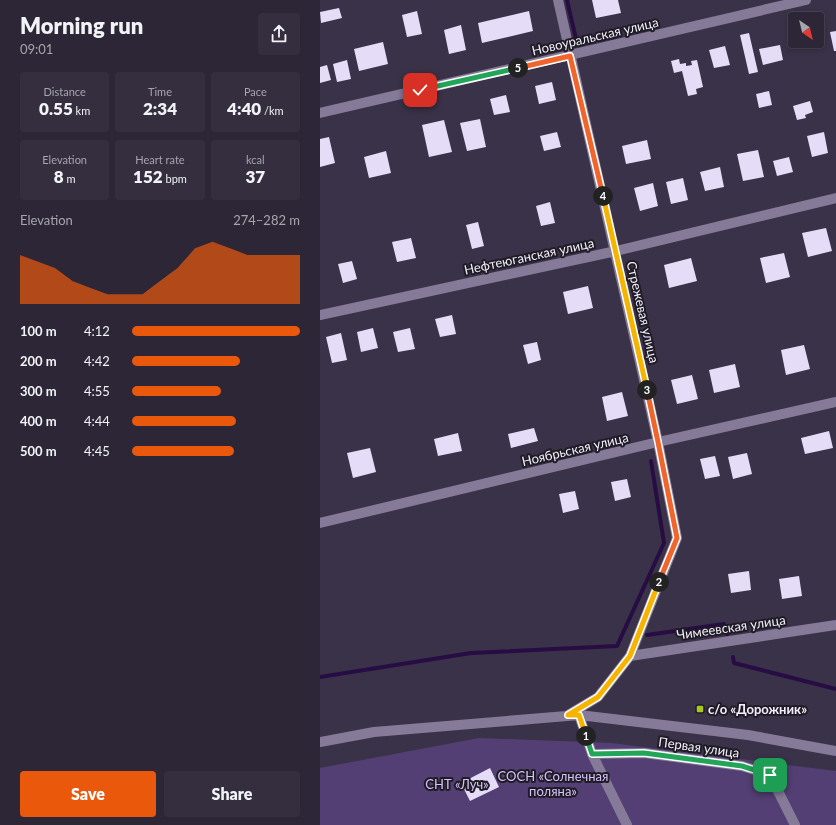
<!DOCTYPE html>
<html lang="en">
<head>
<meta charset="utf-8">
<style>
  :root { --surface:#2c2636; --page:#342e3e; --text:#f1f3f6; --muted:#a6a5ad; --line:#484351; --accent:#ea580c }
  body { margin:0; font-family:Lato,sans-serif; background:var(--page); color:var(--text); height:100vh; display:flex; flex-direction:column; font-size:15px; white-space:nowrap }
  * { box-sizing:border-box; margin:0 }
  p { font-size:13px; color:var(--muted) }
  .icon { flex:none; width:22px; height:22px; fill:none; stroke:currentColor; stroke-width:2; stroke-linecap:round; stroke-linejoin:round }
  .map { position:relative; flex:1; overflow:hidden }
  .sheet { display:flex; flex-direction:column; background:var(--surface); width:320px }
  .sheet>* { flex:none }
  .needle { width:26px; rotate:145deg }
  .buttons { position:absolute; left:468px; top:12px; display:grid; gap:8px }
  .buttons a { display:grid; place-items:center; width:36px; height:36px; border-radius:4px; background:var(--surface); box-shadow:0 2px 6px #0003,0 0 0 1px var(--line); font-size:20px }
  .pin { position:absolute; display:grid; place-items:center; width:34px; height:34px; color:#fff; margin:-17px; border-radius:8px; box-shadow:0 2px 6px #0006 }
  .km { position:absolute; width:20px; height:20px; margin:-10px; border-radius:50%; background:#222; color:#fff; font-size:11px; line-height:20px; text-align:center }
  .round { display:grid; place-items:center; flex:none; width:42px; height:42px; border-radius:4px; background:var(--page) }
  .overview { display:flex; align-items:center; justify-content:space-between; height:68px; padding:0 20px }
  h1 { font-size:22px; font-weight:800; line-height:30px }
  .figures { display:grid; grid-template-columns:repeat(3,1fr); gap:6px; height:68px; padding:4px 20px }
  .figures div { display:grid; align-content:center; border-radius:4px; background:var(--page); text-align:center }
  .figures b { font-size:17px; font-weight:800 }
  .figures small { font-size:11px; font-weight:400 }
  .figures p { font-size:11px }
  .chart { height:112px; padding:8px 20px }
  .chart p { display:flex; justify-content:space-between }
  .chart svg { width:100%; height:72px; margin-top:4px; fill:var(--accent); opacity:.7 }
  .button { display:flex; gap:8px; margin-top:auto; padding:8px 20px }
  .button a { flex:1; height:46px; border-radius:4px; background:var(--accent); color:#fff; font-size:16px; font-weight:800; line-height:46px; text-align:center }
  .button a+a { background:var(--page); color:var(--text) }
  ul { padding:0 20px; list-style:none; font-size:13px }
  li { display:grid; grid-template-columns:64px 48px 1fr; align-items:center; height:30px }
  li i { height:10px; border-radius:5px; background:var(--accent) }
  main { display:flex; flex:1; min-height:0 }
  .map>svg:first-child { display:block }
  .green { fill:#533f73 }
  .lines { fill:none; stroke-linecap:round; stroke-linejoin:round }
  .stream { stroke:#270d44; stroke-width:4 }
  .building { fill:#e5dcf8 }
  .minor { stroke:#857b98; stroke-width:10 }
  .split-1-casing { stroke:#fff; stroke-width:8 }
  .split-2-casing { stroke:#fff; stroke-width:8 }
  .split-3-casing { stroke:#fff; stroke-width:8 }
  .split-4-casing { stroke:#fff; stroke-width:8 }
  .split-5-casing { stroke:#fff; stroke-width:8 }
  .split-6-casing { stroke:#fff; stroke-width:8 }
  .split-1 { stroke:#22a559; stroke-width:5 }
  .split-2 { stroke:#f5b400; stroke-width:5 }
  .split-3 { stroke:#f0652b; stroke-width:5 }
  .split-4 { stroke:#f5b400; stroke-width:5 }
  .split-5 { stroke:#f0652b; stroke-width:5 }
  .split-6 { stroke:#22a559; stroke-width:5 }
  .poi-dot { fill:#a8c71d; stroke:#201c26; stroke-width:1.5 }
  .labels { text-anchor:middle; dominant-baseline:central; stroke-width:4; stroke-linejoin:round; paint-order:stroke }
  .street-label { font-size:13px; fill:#f2edfb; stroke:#201c26 }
  .poi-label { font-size:13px; font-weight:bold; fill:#f2edfb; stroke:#201c26; text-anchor:start }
  .park-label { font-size:13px; fill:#d6c3f9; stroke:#201c26 }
</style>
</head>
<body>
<main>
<section class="sheet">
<div class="overview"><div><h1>Morning run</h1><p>09:01</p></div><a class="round"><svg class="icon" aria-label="share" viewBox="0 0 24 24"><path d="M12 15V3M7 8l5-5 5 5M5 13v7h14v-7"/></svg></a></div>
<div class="figures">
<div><p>Distance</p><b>0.55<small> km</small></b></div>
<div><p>Time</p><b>2:34</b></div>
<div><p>Pace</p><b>4:40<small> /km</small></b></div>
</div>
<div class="figures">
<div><p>Elevation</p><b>8<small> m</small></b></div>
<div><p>Heart rate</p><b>152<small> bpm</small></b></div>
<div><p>kcal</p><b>37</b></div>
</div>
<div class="chart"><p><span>Elevation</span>274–282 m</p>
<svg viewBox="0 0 160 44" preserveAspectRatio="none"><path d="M0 44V14L10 18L20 22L30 30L40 34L50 38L60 38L70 38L80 30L90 22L100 10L110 6L120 10L130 14L140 14L150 14L160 14V44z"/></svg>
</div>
<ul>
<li><b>100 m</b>4:12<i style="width:100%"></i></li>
<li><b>200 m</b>4:42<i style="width:64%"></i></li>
<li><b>300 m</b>4:55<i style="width:53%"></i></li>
<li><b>400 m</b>4:44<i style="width:62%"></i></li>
<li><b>500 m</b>4:45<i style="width:61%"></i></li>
</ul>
<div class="button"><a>Save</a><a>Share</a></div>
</section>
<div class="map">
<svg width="516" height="825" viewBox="0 0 516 825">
  <rect width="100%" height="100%" fill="#3a3248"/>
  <path class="green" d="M159,738L291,743L516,771V825H0V768Z"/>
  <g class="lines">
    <path class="stream" d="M247,0L256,39
      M327,635L404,624L407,634
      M413,657L414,663L516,689
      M0,677L151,653L297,646L344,543L331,461"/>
  </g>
  <path class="building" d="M272,0H298L301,13L276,18Z
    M19,8L22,18L1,23L0,12Z
    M97,11L102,34L87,37L82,15Z
    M209,11L213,31L162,43L158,23Z
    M141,25L146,50L129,54L124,30Z
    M502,28L504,40L497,41V29Z
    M516,31V51H514L510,32Z
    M429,33L438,72L429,74L420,35Z
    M63,42L68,64L39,71L34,49Z
    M460,45L463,60L443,65L439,49Z
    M405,46L410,65L394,68L389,50Z
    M359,59L360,64L366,63V66L372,65L371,61L377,60L383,87L376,89L377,94L368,96L362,71L354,73L351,61Z
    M27,60L31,79L17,82L13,64Z
    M7,65L11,80L0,83V67Z
    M232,82L236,100L219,104L215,86Z
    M449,91L452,105L439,108L436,94Z
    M186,95L190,112L174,115L170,99Z
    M490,101L493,112L485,115L486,118L477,120L473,106Z
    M160,119L166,147L147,151L140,123Z
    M124,120L132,152L109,157L102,125Z
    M237,132L241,147L224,151L220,136Z
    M504,132L508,153L492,157L487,136Z
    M9,137L15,163L0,167V139Z
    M327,140L331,159L306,164L302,146Z
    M438,150L444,177L423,181L417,154Z
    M66,151L71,173L49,178L44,157Z
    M469,157L473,172L457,176L453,161Z
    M400,167L404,187L385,191L380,172Z
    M363,178L368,200L351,204L346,182Z
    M333,183L338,206L320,211L314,188Z
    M230,202L235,223L221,226L216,206Z
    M158,222L164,246L152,249L146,225Z
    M506,228L512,251L488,257L482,233Z
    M91,238L96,258L77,262L72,242Z
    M464,253L470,277L446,283L440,258Z
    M371,258L377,281L349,288L344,265Z
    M32,261L37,279L23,283L18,264Z
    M268,286L273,308L248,314L243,292Z
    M132,315L136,334L120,337L115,319Z
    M53,328L58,348L41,352L37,332Z
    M90,328L95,349L78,352L73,332Z
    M21,333L27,360L12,363L6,337Z
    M217,342L221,360L208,364L203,345Z
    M484,345L490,369L466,375L461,350Z
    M415,364L420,387L394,393L389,370Z
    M372,375L378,399L357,404L351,380Z
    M302,392L308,416L287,421L282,397Z
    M214,428L218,441L191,448L188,434Z
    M509,431L513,448L485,454L481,438Z
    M138,433L142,451L118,456L114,439Z
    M50,448L56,472L33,478L27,453Z
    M427,453L432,474L413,479L408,457Z
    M395,456L400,476L385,479L380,459Z
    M307,479L311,497L295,501L291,482Z
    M255,491L259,509L243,513L239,494Z
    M429,571L431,590L411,593L408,574Z
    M479,576L482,596L462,599L459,579Z
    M170,768L179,787L150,801L141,783Z"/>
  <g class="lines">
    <path class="minor" d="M238,0L338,442L357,538L310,656L278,697L248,715
      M0,113L486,0
      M0,315L296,251L516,198
      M0,523L338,442L516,402
      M310,656L516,625
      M259,715L272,754L307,825
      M0,742L54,732L259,715L428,735L516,751
      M272,754L324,753L422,766L450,775L475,825"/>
  </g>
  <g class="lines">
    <defs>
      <path id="split-1" d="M266,736L272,754L324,753L422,766L450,775"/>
      <path id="split-2" d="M266,736L259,715H248L278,697L310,656L339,582"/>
      <path id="split-3" d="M327,390L338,442L357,538L339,582"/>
      <path id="split-4" d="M283,196L327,390"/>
      <path id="split-5" d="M198,68L250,56L283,196"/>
      <path id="split-6" d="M100,90L198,68"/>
    </defs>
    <use href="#split-1" class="split-1-casing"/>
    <use href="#split-2" class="split-2-casing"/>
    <use href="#split-3" class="split-3-casing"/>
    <use href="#split-4" class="split-4-casing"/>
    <use href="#split-5" class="split-5-casing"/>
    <use href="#split-6" class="split-6-casing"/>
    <use href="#split-1" class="split-1"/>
    <use href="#split-2" class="split-2"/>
    <use href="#split-3" class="split-3"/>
    <use href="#split-4" class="split-4"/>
    <use href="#split-5" class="split-5"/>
    <use href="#split-6" class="split-6"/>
  </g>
  <rect class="poi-dot" x="376" y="705" width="8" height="8" rx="2"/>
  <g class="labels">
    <g class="street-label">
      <text transform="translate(275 36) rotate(-13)">Новоуральская улица</text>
      <text transform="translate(209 256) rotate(-12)">Нефтеюганская улица</text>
      <text transform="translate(323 312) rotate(77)">Стрежевая улица</text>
      <text transform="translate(255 449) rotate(-13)">Ноябрьская улица</text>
      <text transform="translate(411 627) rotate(-8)">Чимеевская улица</text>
      <text transform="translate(379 747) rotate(8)">Первая улица</text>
    </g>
    <g class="poi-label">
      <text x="388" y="709">с/о «Дорожник»</text>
    </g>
    <g class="park-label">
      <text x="233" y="776">СОСН «Солнечная<tspan x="233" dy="15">поляна»</tspan></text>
      <text x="137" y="784">СНТ «Луч»</text>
    </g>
  </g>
</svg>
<div class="buttons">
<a><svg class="needle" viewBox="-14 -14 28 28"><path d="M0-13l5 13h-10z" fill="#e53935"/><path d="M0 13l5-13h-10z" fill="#a6a5ad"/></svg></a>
</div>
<div class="pin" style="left:450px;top:775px;background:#1e9e55"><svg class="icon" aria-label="arrive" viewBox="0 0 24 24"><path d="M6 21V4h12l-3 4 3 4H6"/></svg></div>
<div class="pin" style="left:100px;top:90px;background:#d93025"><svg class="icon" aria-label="check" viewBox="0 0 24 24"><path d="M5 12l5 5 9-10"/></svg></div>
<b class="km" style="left:266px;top:736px">1</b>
<b class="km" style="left:339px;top:582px">2</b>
<b class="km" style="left:327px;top:390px">3</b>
<b class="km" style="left:283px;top:196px">4</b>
<b class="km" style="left:198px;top:68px">5</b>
</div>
</main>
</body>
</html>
